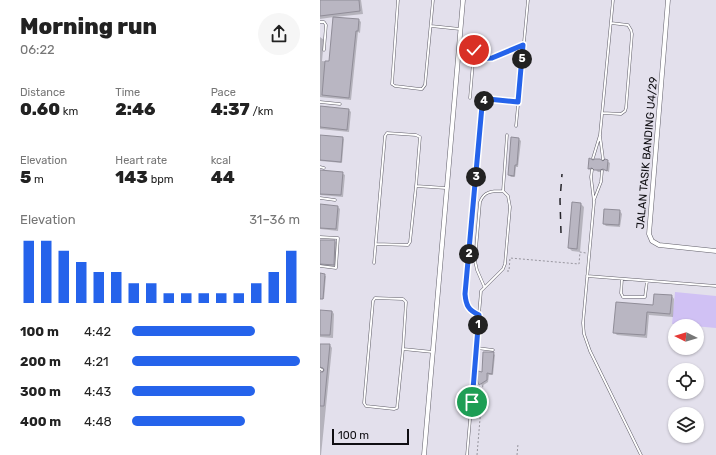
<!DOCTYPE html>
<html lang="en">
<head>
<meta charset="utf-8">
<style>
  :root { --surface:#fff; --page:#f6f6f6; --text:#222; --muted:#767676; --accent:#2563eb }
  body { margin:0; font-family:Rubik,sans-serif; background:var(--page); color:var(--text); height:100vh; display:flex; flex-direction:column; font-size:15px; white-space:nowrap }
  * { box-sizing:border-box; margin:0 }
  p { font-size:13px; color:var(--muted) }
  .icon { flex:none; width:22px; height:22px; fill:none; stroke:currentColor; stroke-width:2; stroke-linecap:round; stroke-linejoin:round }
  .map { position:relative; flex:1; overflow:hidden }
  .panel { display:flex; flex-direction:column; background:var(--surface); width:320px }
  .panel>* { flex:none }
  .needle { width:26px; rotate:275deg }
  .buttons { position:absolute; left:348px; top:319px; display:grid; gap:8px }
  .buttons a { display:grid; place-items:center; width:36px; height:36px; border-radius:50%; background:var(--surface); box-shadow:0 1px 3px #0004; font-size:20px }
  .scale { position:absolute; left:12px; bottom:10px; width:77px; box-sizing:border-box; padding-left:4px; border:2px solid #0f0e12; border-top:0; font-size:11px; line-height:14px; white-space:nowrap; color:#0f0e12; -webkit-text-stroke:3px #e3e0ec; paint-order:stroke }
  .pin { position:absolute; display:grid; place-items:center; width:34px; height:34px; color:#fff; margin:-17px; border:2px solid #fff; border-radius:50%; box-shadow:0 1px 4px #0007 }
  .km { position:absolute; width:20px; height:20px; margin:-10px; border-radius:50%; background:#222; color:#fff; font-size:11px; line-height:20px; text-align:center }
  .round { display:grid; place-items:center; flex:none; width:42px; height:42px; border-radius:21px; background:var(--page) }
  .head { display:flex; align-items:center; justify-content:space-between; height:68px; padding:0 20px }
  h1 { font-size:22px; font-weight:800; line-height:30px }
  .stats { display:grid; grid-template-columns:repeat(3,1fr); gap:6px; height:68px; padding:4px 20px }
  .stats div { display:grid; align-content:center }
  .stats b { font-size:17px; font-weight:800 }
  .stats small { font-size:11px; font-weight:400 }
  .stats p { font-size:11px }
  .chart { height:112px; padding:8px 20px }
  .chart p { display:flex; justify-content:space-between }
  .chart svg { width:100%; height:72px; margin-top:4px; stroke:var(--accent); stroke-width:6 }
  ul { padding:0 20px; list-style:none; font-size:13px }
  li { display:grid; grid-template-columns:64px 48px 1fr; align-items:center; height:30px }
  li i { height:10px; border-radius:5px; background:var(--accent) }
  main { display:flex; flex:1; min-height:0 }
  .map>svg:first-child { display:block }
  .green { fill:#d0c1f4 }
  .shadow { fill:#0003; fill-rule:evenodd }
  .building { fill:#b9b6c2; stroke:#908d98 }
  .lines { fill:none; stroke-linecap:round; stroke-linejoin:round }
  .service-casing { stroke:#615f69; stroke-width:3 }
  .minor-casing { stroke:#615f69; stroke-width:5 }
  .path { stroke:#97959e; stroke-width:1; stroke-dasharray:2 2; stroke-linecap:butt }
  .service { stroke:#fff; stroke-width:2 }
  .minor { stroke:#fff; stroke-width:4 }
  .rail { stroke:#252429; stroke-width:1.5; stroke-dasharray:7 7; stroke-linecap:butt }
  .route-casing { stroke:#fff; stroke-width:8 }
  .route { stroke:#2563eb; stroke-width:5 }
  .labels { text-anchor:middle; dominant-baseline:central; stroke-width:3; stroke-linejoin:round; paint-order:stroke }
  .street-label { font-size:11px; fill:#0f0e12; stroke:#e3e0ec }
</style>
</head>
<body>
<main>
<section class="panel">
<div class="head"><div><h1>Morning run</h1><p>06:22</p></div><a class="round"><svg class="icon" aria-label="share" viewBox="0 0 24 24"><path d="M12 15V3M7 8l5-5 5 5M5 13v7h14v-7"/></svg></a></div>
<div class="stats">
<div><p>Distance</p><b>0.60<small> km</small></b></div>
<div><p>Time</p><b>2:46</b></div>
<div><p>Pace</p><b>4:37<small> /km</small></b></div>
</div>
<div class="stats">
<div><p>Elevation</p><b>5<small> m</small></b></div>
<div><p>Heart rate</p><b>143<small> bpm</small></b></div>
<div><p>kcal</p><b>44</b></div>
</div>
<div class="chart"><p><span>Elevation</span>31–36 m</p>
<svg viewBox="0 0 160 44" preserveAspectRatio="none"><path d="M5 44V6M15 44V6M25 44V12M35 44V19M45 44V25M55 44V25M65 44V32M75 44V32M85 44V38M95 44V38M105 44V38M115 44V38M125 44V38M135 44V32M145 44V25M155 44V12"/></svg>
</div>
<ul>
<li><b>100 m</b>4:42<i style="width:73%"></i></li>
<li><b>200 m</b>4:21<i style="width:100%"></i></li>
<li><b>300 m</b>4:43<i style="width:73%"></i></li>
<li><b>400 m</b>4:48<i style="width:67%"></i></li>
</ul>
</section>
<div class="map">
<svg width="396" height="455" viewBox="0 0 396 455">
  <rect width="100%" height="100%" fill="#e3e0ec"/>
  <path class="green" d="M355,292L396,296V328L352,324Z"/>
  <path class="shadow" d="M0,0H41L43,14L15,17L39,20L41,22L40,33L38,32L31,100L0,97V37L4,40L2,61L10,62L14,17L0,19Z
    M0,107L29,110L31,112L29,132L0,129Z
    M0,136L23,138L24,139L22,163L0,161Z
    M199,139L201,141L198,167H196L195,177H191L189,175Z
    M270,160L283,163L287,161L290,163L289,172L285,170L282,172H278L275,169L271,171L269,169Z
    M0,171L22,173L25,175L23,197L0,195Z
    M261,204L264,207L260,252L252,251L249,248Z
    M0,205L18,207L20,209L18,231L0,229Z
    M300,211L302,214L300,227L286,226L284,224Z
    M0,241H15L18,244L16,268L0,266Z
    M0,274L6,276L4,299H0Z
    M352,296L354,299L353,317L329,315L327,338L297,335L294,332L334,306Z
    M0,311H12L14,314L13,338L0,337Z
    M0,345H10L12,348L1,455H0ZM2,369L6,370L3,374L0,372Z
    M173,353L175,355L173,375H169L168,382L162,386L158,379Z"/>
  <path class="building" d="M0,0H39L40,11L0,16Z
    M13,17L39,19L38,31H36L29,98L2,95L5,61H9Z
    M0,106L29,109L27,130L0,127Z
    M0,135L23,137L21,162L0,160Z
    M191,137L199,138L197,165H195L194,176L188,175Z
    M269,158L273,160L275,159H280L283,161L285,159L288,160L287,171L283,169L280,170H274L272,168L268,169Z
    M0,170L23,172L21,195L0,194Z
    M252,202L261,203L257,249L248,248Z
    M0,204L18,206L16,229L0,228Z
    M284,209L300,210L299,225L283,224Z
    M0,240H15L14,265L0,264Z
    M0,273L5,274L3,299H0Z
    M334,294L352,295L350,314L327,312L325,335L293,333L296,302L333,305Z
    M0,310L12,311L10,335H0Z
    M0,344H10L4,406H0V372H3L4,370L3,368L0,367Z
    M163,352H174L172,374L167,373V380L159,385L157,379L158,371L162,372Z"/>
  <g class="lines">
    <defs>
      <path id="service" d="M78,0L72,84L75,86L100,89H102L105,85L113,0
        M0,22H4L6,25L4,50
        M111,26L140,29
        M153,59L172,58L203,45
        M150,98L154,50
        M0,102L20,104
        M283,113L301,114L305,111L306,108L312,34L311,30L308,25L291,23
        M196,126L208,0
        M280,136L283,159
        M273,158L280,135L293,0
        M0,167L4,168
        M272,170L271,177L274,202L263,323L264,334L270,351L321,455
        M183,191L187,135
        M0,198L15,200
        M274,200L281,182L282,171
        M0,237L18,238L16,268L0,266
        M56,244L88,245L90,242L96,186L126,188
        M54,263L65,136L67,133L96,135L100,137L96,186
        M267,276L396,286
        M302,279L301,293L303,297H325L327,281
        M159,315C149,310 146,305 145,294L162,106L165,100L168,99L198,102
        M157,348L173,350
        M83,349L86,302L83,299L55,298L53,301L44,403L46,406L74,409L77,408L83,349L113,352
        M0,369L2,370
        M147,455L161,291L183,269L185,264L190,207L188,196L183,191C172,191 164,191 160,202L155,261L157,270L164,286"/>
      <path id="minor" d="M348,0L329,234L332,241L339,245L396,251
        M104,455L143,0"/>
    </defs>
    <use href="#service" class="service-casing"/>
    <use href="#minor" class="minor-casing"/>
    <path class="path" d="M187,271H189L190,258L259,264L260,252L266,253
      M157,455L163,383
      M197,455L198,444"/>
    <use href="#service" class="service"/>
    <use href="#minor" class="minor"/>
    <path class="rail" d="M241,233L240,200L242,174"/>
  </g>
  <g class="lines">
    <defs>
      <path id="route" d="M152,402L159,315C148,310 146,305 145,294L162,106L165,100L168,99L198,102L203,45L172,58L153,59L154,50"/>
    </defs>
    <use href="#route" class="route-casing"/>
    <use href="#route" class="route"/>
  </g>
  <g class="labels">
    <g class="street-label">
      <text transform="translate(327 153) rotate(-85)">JALAN TASIK BANDING U4/29</text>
    </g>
  </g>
</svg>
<div class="buttons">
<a><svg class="needle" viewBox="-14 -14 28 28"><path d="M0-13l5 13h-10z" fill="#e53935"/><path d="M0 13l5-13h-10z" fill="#767676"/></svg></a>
<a><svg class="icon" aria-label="locate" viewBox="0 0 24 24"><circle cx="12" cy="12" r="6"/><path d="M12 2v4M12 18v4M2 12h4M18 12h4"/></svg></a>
<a><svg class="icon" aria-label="layers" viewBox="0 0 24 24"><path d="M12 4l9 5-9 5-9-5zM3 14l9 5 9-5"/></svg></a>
</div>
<div class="scale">100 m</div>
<div class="pin" style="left:152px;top:402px;background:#1e9e55"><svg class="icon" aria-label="arrive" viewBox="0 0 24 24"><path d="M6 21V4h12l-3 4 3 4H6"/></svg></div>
<div class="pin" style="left:154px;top:50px;background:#d93025"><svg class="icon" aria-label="check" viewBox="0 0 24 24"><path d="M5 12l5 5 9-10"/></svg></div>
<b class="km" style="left:158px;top:325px">1</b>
<b class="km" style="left:149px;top:254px">2</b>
<b class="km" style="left:156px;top:177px">3</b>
<b class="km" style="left:164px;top:101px">4</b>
<b class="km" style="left:202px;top:59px">5</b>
</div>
</main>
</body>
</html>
